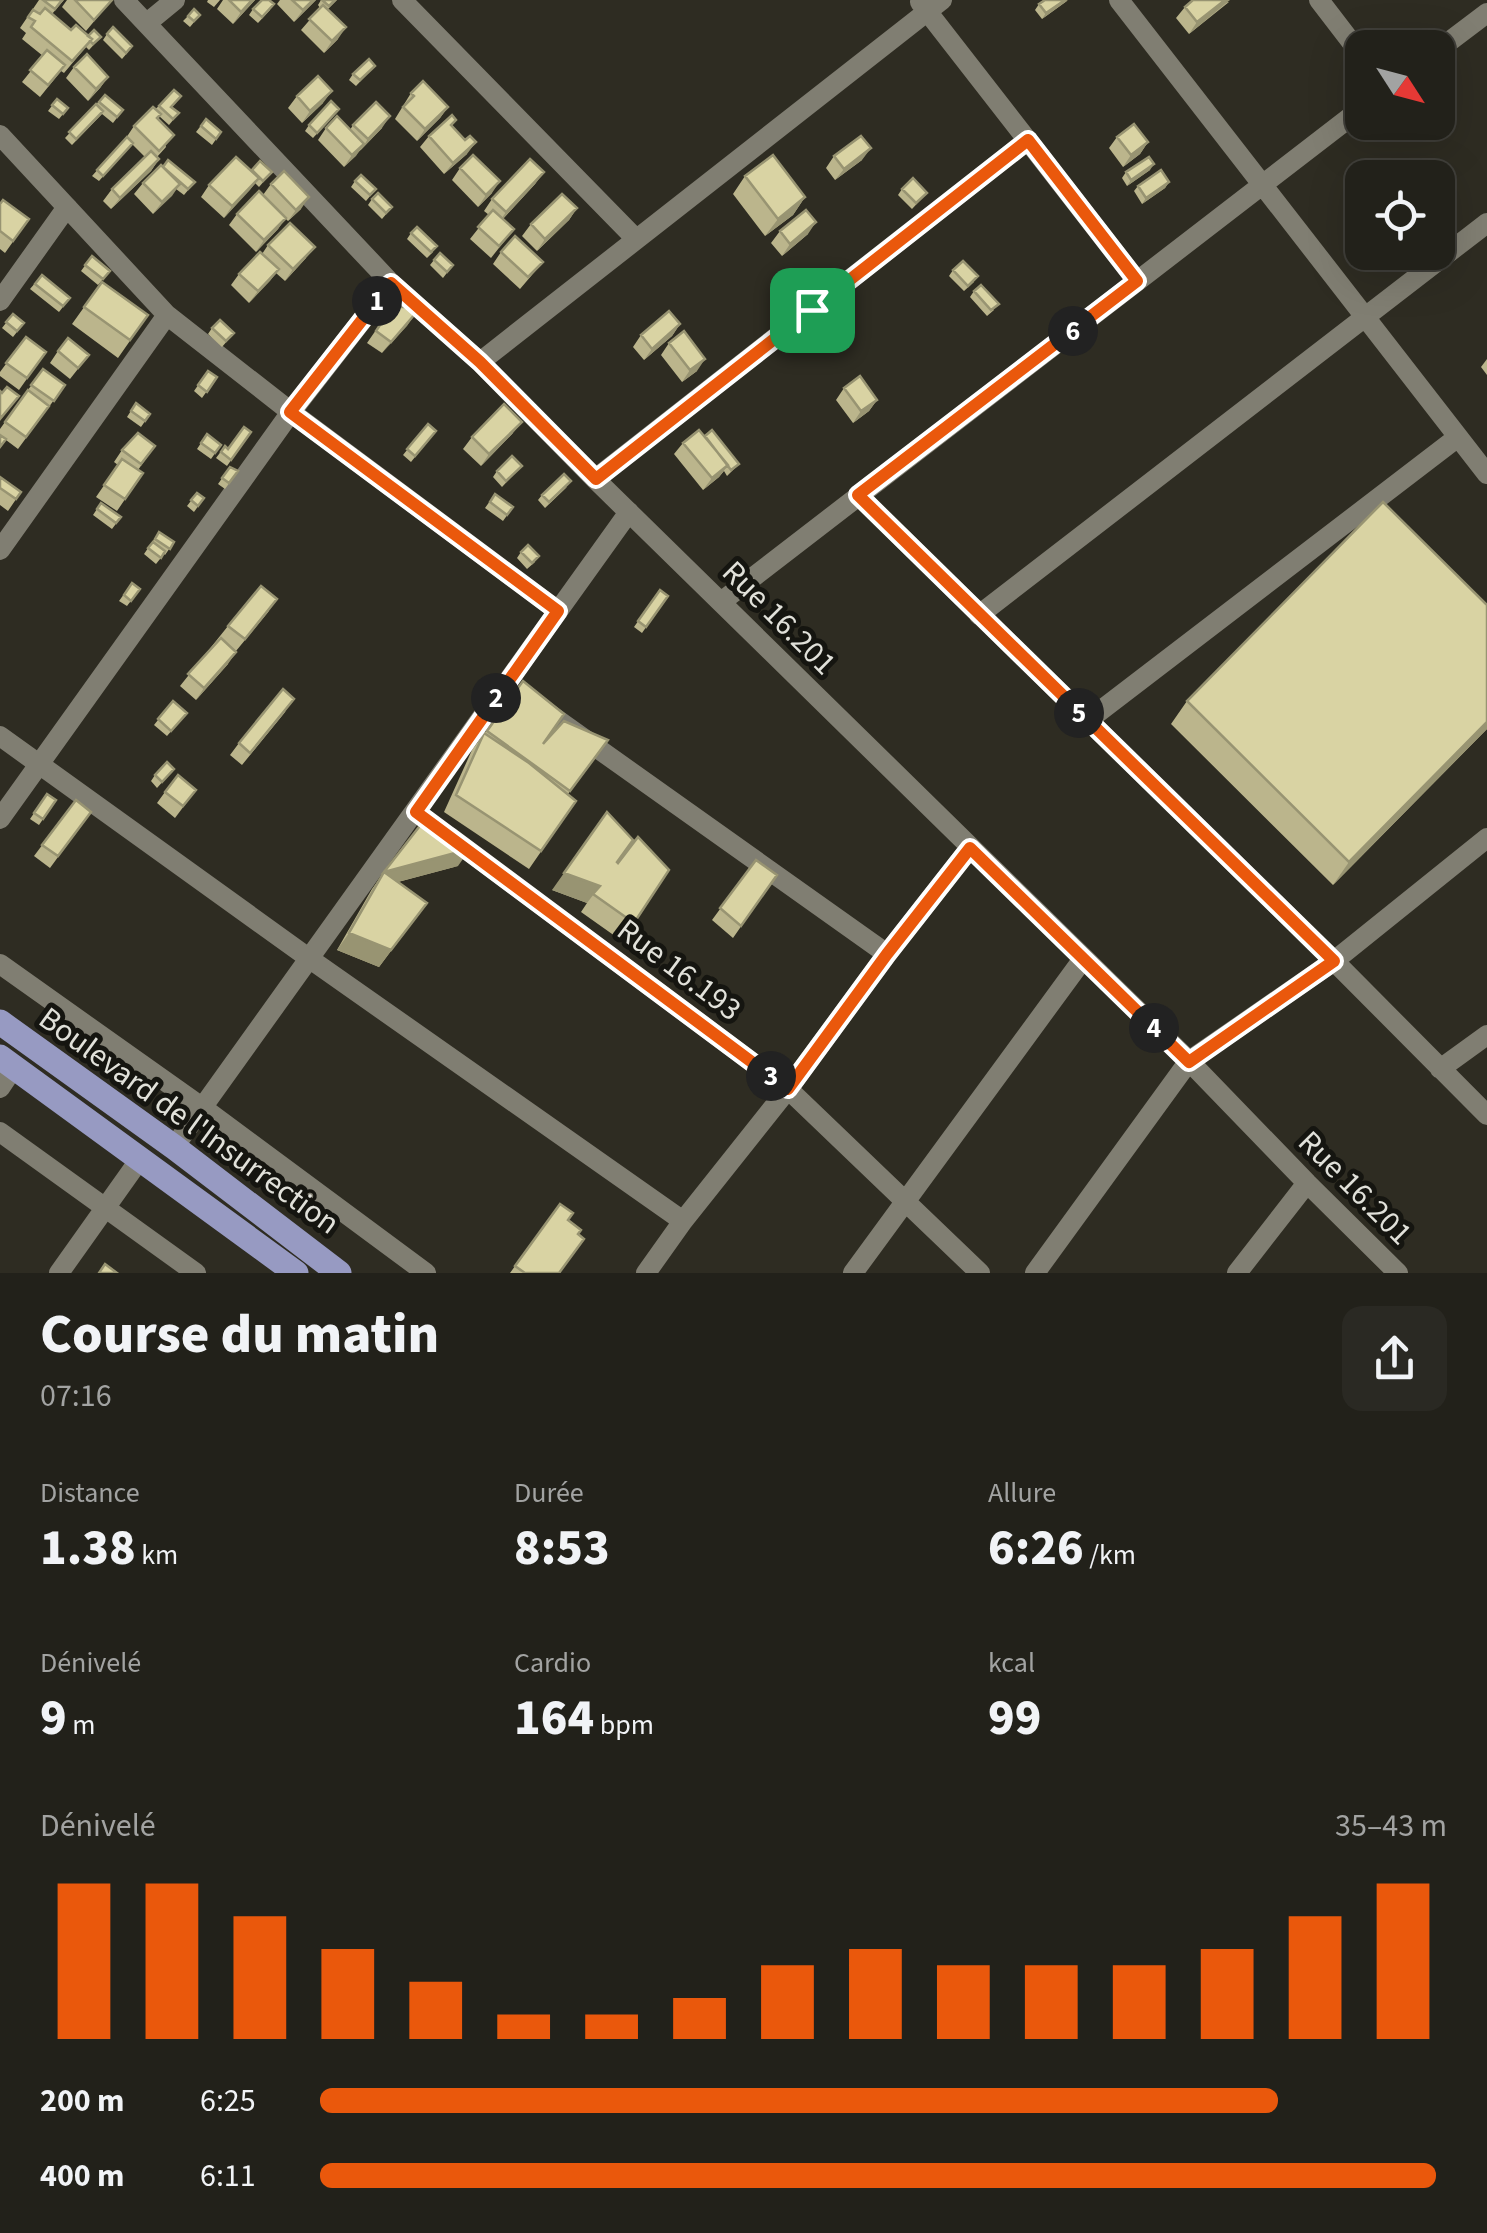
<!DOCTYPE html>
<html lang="fr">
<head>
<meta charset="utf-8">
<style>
  :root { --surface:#22211a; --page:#2a2923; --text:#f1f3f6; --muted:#a2a3a2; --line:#3f3e39; --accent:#ea580c }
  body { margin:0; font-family:"Source Sans 3",sans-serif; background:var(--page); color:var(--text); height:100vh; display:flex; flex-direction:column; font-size:38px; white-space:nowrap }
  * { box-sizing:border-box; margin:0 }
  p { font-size:32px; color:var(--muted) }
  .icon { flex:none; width:55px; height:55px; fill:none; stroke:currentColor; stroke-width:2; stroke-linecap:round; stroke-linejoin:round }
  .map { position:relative; height:1273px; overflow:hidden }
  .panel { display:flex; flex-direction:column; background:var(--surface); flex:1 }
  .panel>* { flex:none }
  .needle { width:65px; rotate:126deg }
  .controls { position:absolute; left:1345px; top:30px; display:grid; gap:20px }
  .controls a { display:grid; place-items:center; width:110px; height:110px; border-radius:20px; background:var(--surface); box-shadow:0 10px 40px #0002,0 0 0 2px var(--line); font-size:50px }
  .pin { position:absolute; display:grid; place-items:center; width:85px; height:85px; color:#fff; margin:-42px; border-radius:20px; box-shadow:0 5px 15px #0006 }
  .km { position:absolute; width:50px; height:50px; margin:-25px; border-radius:50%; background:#222; color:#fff; font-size:28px; line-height:50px; text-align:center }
  .round { display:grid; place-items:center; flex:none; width:105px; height:105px; border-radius:20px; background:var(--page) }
  .headline { display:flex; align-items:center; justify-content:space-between; height:170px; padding:0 40px }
  h1 { font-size:55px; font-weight:800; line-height:75px }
  .stats { display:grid; grid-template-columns:repeat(3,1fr); gap:15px; height:170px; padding:10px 40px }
  .stats div { display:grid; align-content:center }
  .stats b { font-size:50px; font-weight:800 }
  .stats small { font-size:28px; font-weight:400 }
  .stats p { font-size:28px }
  .chart { height:280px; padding:20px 40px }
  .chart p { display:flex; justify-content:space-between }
  .chart svg { width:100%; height:180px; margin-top:10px; stroke:var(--accent); stroke-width:6 }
  ul { padding:0 40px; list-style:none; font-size:32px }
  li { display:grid; grid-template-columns:160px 120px 1fr; align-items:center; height:75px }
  li i { height:25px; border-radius:12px; background:var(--accent) }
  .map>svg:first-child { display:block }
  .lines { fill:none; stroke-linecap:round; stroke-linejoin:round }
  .minor { stroke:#807e72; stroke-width:20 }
  .major { stroke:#979ac2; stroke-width:25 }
  .wall { fill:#bbb58c }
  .shaded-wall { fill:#989472 }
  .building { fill:#d9d3a3; stroke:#989472; stroke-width:2.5 }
  .route-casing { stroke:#fff; stroke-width:20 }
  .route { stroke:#ea580c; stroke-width:12 }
  .labels { text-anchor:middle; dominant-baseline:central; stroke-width:10; stroke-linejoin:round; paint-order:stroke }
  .street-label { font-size:32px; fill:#e1e1da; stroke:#151510 }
</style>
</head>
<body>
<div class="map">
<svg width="1487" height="1273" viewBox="0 0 1487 1273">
  <rect width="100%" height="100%" fill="#2e2c22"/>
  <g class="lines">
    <path class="minor" d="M124,0L391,283L480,362L595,479L1189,1061L1307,1183L1398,1273
      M402,0L636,239
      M1119,0L1487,474
      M1319,0L1362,56
      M920,2L1137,281
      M147,23L175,0
      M1438,50L1487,13
      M0,135L167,315L291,412L558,611
      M0,301L67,207
      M480,362L942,0
      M595,479L1028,140
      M858,495L1334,961L1487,1115
      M0,550L167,315
      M721,602L1362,108
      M979,615L1487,223
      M538,706L887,954
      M1087,721L1458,437
      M0,736L310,959L683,1221
      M0,819L291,412L391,283
      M450,837L788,1089L980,1273
      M0,964L203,1108L426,1273
      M1440,1069L1487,1035
      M0,1088L14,1067
      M0,1132L196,1273
      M174,1147L629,512
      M59,1273L140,1159
      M646,1273L683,1221L788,1089L887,954L970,848
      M853,1273L1083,959
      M1035,1273L1189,1061L1334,961L1487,838
      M1237,1273L1307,1183"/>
    <path class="major" d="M0,1022L174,1147L339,1273
      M0,1057L296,1273"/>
  </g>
  <path class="wall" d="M39,0H64L52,14L71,30L88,36L101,37L89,50L86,47L64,73L61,71L40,97L22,82L43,56L22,39L26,33L20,28Z
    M67,0H112L86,31L62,7Z
    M208,0H220L214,7L207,2Z
    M223,0H255L233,24L217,9Z
    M280,0H316L294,22L277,4Z
    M321,0H337L328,9L338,39L324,53L301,30L320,8L318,5Z
    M1067,1L1042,19L1035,10L1039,4Z
    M1229,2L1189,34L1176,18L1185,7Z
    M253,9L270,10L258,23L249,15Z
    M200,15L190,27L183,21L188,16Z
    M107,34L128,52L122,59L103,40Z
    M375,66L356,86L349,80L353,74Z
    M74,67L108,77L100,88L88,101L66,78Z
    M411,93L448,107L440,118L417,141L395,119Z
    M105,95L123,110L113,123L102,114L72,145L65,138Z
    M297,96L323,103L302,123L288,108Z
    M57,99L68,108L59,119L48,111Z
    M159,106L172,107L174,119L169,125L159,116L157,119L166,147L157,157L159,159L151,171L111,209L103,201L112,189L145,157L132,144L99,181L92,176L126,138L134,126Z
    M335,114L313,138L305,131L309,125Z
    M206,119L221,132L212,145L196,132Z
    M353,125L382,128L344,167L318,140L326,128L350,130Z
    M452,126L465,140L467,154L444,174L420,147L429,136Z
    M1117,137L1148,142L1140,154L1123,167L1109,148Z
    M834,156L862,160L835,180L826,168Z
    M460,168L492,193L478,207L452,180Z
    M1150,170L1127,186L1122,178L1126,172Z
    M251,171L272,172L259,187L255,183L224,218L201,197L209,185Z
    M745,176L805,197L793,215L765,236L733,194Z
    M355,181L376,189L366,201L351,187Z
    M195,182L184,195L176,189L153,214L134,194L143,183Z
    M1169,182L1165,188L1142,204L1134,191L1138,186Z
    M536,183L503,219L514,229L491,258L470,239L489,215L484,211L492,199Z
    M271,184L301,209L288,221L285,218L278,229L256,252L229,225L237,214L263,195Z
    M902,189L927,193L912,209L898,195Z
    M372,199L388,212L382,219L368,205Z
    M0,204L29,219L5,253L0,249Z
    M577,208L569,220L537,251L522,236L531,224Z
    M780,231L808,234L782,256L771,243Z
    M411,233L433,252L427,258L407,239Z
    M268,245L306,258L285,281L276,273L249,303L231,285L239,274L262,254Z
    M501,252L543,262L520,289L493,264Z
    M92,256L110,271L98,285L81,271Z
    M434,260L453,265L443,278L430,265Z
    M953,270L974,282L964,291L949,276Z
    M42,275L70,298L59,312L30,289Z
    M102,282L148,315L118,358L72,324Z
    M974,291L994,310L987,316L970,297Z
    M392,307L415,314L382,353L367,343Z
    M13,314L24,323L13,337L2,328Z
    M680,324L672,336L644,360L633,347L641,335Z
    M212,328L234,333L222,347L208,334Z
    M26,337L46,352L19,390L0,376V372Z
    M669,343L697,371L682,382L661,355Z
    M58,351L89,355L70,379L50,363Z
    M1487,359V375L1481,367Z
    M43,369L65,385L18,449L6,440L0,448V429Z
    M208,371L217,377L202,398L194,391Z
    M844,388L877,400L869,411L853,423L836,400Z
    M136,403L150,414L141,427L127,417Z
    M428,424L436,431L411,462L403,455Z
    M251,432L227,466L216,458L225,446L228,449Z
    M513,433L481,466L463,449L472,437Z
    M207,434L221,445L211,459L197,449Z
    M705,437L739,464L727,476L724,471L719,477L703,490L674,454L683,443Z
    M155,446L138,470L143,473L117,511L96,497L118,465L114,462L122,450Z
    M522,466L502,487L493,477L497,471Z
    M230,467L238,471L225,489L218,484Z
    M0,477L21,492L8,511L0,505Z
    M567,487L545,508L538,500L542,495Z
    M197,493L204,498L194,512L187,506Z
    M495,494L513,507L503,521L485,508Z
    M101,503L121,517L112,529L93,515Z
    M159,532L174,542L165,555L164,554L156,564L144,554Z
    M521,552L535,562L527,569L517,558Z
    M132,583L140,589L127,606L119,601Z
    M660,590L668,596L642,633L634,627Z
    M1487,605V729L1333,885L1171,724L1187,701Z
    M269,611L236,651L222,639L228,664L196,700L180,686L228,626Z
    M523,681L543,743L608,740L568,794L576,801L529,869L444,812L472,750Z
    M173,701L187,713L167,736L154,725Z
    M286,711L242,765L230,755L239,743Z
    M174,769L157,788L151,781L155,775Z
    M196,790L175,818L157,803L165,792Z
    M47,794L56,800L39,825L30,819Z
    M76,800L91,812L50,868L34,856Z
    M756,860L777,875L733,938L712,920Z
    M617,862L669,870L622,941L581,912L587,903L552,890Z
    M458,866L398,882L414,920L379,967L337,950L372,889L384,872Z
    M560,1204L568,1220L578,1234L560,1273H510Z"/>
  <path class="shaded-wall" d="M252,0H255L233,24L241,12Z
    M313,0H316L294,22L303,10Z
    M1065,0H1068L1042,19L1046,13Z
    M1225,0H1230L1189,34L1197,22Z
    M346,27L338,39L324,53L332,41Z
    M108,77L100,88L88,101L96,89Z
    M332,91L323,103L302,123L310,111Z
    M448,107L440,118L417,141L425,129Z
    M390,116L382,128L360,151L368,139Z
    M476,142L467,154L444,174L453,163Z
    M1148,142L1140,154L1123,167L1131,155Z
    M364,144L356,156L344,167L352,155Z
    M871,148L862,160L835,180L844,169Z
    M159,159L151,171L111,209L120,198Z
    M1154,164L1150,170L1127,186L1131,180Z
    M544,172L536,183L498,224L506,212Z
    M259,178L250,190L224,218L232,206Z
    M500,181L492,193L478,207L486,195Z
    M1169,182L1165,188L1142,204L1146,198Z
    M180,184L172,196L153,214L162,202Z
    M309,197L301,209L288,221L296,210Z
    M805,197L793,215L765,236L778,219Z
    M577,208L569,220L537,251L545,239Z
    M286,218L278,229L256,252L264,240Z
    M816,222L808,234L782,256L790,244Z
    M315,247L306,258L285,281L293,269Z
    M279,269L270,281L249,303L258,291Z
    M415,314L407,326L382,353L391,342Z
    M680,324L672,336L644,360L652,349Z
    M705,359L697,371L682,382L690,370Z
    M877,400L869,411L853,423L861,411Z
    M522,422L513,433L481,466L489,454Z
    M728,465L719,477L703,490L712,478Z
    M236,652L228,664L196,700L204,688Z
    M1487,722V729L1333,885L1349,862Z
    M470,849L458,866L375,888L384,872Z
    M564,873L600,886L587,903L552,890Z
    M427,903L379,967L337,950L349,933Z"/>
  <path class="building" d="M43,0H62L55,9Z
    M75,0H112L94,20Z
    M229,0H252L241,12Z
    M262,0H269L274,4L262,17L253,9Z
    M292,0H313L303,10Z
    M322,0H335L329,6Z
    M1045,0H1065L1046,13L1039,4Z
    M1193,0H1225L1197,22L1185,7Z
    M323,5L346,27L332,41L309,19Z
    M45,8L71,30L76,25L92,39L72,61L31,27L35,21L28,17L33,10L40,14Z
    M194,9L200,15L194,21L188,16Z
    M113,27L132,46L126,53L107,34Z
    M94,30L101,37L93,44L90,41L92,39L88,36Z
    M47,50L65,65L48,85L30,70Z
    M87,54L108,77L96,89L74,67Z
    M369,59L375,66L360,80L353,74Z
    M318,76L332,91L310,111L297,96Z
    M423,81L448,107L425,129L403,107L414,96L411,93Z
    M174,90L181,96L171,107L179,113L173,119L159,106Z
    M105,95L123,110L117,117L99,102Z
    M57,99L68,108L63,114L52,105Z
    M331,101L339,109L317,133L309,125Z
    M376,102L390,116L368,139L353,125Z
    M96,104L103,111L76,139L69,132Z
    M153,107L161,114L157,118L174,135L159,151L134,126Z
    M452,115L456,120L451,125L465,140L470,136L476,142L453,163L429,136Z
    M337,116L364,144L352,155L326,128Z
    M206,119L221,132L216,139L201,126Z
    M1134,124L1148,142L1131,155L1117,137Z
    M861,136L871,148L844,169L834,156Z
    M127,137L133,143L103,176L97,170Z
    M151,151L159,159L120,198L112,189Z
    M473,155L500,181L486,195L460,168Z
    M773,155L805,197L778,219L745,176Z
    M236,157L259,178L232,206L209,185Z
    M1149,157L1154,164L1131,180L1126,172Z
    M530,159L544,172L506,212L492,199Z
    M168,160L195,182L188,189L163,167Z
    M260,161L272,172L263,181L252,170Z
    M161,165L180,184L162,202L143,183Z
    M1161,170L1169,182L1146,198L1138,186Z
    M284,171L309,197L296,210L271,184Z
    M361,175L376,189L370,195L355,181Z
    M913,178L927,193L916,203L902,189Z
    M259,191L286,218L264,240L237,214Z
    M378,193L392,207L386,213L372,199Z
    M562,194L577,208L545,239L531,224Z
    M3,200L29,219L13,241L0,231V204Z
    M493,210L514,229L499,246L478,227Z
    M806,210L816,222L790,244L780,231Z
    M290,223L315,247L293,269L268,245Z
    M417,227L437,246L431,252L411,233Z
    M515,236L543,262L528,277L501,252Z
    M260,252L279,269L258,291L239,274Z
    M440,253L453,265L447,272L434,260Z
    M92,256L110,271L103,279L85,265Z
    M963,261L978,276L968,286L953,270Z
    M42,275L70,298L63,306L35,284Z
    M102,282L148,315L130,340L84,307Z
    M981,285L999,304L991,310L974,291Z
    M392,307H407L415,314L391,342L376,331Z
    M669,311L680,324L652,349L641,335Z
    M13,314L24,323L17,331L6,322Z
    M220,320L234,333L226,341L212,328Z
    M684,331L705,359L690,370L669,343Z
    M26,337L46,352L27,378L6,363Z
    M68,338L89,355L78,368L58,351Z
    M43,369L65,385L54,401L31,385Z
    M208,371L217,377L207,392L198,385Z
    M860,376L877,400L861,411L844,388Z
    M7,387L19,396L0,419V391L2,393Z
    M28,390L49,406L26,437L5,422Z
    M136,403L150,414L145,421L131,411Z
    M504,404L522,422L489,454L472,437Z
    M428,424L436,431L415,456L407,449Z
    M244,427L251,432L231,460L221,452L225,446L228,449Z
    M699,430L728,465L712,478L683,443Z
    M712,430L739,464L731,470L705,436Z
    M138,433L155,446L141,464L122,450Z
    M207,434L221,445L215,453L201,443Z
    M0,435L6,439L0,447Z
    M512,456L522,466L506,481L497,471Z
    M122,459L143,473L125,499L104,485Z
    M230,467L238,471L229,483L222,478Z
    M564,474L571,481L549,502L542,495Z
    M0,477L21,492L16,499L0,488Z
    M197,493L204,498L198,506L191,500Z
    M495,494L513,507L507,515L490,502Z
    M1383,502L1487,605V722L1349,862L1187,701Z
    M101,503L121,517L116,523L97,509Z
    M159,532L174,542L170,549L155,539Z
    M153,542L165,551L161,558L148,548Z
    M528,545L539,556L532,563L521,552Z
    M132,583L140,589L131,601L124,595Z
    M261,586L277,599L245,639L228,626Z
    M660,590L668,596L646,627L638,621Z
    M221,638L236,652L204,688L188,674Z
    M523,681L564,714L543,744L564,721L608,740L570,791L487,731Z
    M283,689L294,699L250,753L239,743Z
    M173,701L187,713L171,731L158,719Z
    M484,733L529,763L576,801L541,851L456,795Z
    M167,762L174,769L162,782L155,775Z
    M178,775L196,790L183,806L165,792Z
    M47,794L56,800L43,819L34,813Z
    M76,800L91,812L58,856L42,845Z
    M607,812L633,840L617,862L618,863L638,837L669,870L634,923L593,894L600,886L564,873Z
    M426,818L470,849L384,872Z
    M756,860L777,875L741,926L720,908Z
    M384,872L427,903L391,950L349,933Z
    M560,1204L573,1213L568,1220L581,1230L578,1234L584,1239L559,1273H525L515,1266Z
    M105,1264L117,1273H99Z"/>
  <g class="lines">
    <defs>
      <path id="route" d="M1028,140L1137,281L858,495L1334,961L1189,1062L970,848L887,954L788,1089L416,812L558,611L290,412L391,283L480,362L596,479Z"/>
    </defs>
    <use href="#route" class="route-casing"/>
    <use href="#route" class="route"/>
  </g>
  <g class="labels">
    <g class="street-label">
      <text transform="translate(779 618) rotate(45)">Rue 16.201</text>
      <text transform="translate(679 970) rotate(37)">Rue 16.193</text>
      <text transform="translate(189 1121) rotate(36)">Boulevard de l'Insurrection</text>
      <text transform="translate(1355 1188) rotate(45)">Rue 16.201</text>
    </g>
  </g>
</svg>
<div class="controls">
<a><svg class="needle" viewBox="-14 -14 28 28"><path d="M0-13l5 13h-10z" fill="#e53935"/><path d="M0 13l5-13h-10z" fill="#a2a3a2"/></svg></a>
<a><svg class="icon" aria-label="locate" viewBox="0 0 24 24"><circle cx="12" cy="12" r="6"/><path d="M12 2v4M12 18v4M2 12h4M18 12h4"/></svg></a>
</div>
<div class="pin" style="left:812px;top:310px;background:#1e9e55"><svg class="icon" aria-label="arrive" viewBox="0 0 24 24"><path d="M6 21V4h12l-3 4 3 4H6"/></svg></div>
<b class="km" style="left:377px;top:301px">1</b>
<b class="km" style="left:496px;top:698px">2</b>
<b class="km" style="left:771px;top:1076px">3</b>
<b class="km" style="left:1154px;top:1028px">4</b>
<b class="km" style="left:1079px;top:713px">5</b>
<b class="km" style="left:1073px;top:331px">6</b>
</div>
<section class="panel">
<div class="headline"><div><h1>Course du matin</h1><p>07:16</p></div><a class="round"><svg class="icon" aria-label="share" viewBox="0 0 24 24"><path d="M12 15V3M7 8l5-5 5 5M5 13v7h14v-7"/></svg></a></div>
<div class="stats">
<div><p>Distance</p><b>1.38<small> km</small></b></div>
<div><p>Durée</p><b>8:53</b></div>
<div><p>Allure</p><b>6:26<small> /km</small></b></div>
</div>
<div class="stats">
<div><p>Dénivelé</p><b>9<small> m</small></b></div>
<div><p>Cardio</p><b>164<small> bpm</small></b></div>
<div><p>kcal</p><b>99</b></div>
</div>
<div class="chart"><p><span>Dénivelé</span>35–43 m</p>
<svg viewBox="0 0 160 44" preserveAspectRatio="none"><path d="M5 44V6M15 44V6M25 44V14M35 44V22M45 44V30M55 44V38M65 44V38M75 44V34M85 44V26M95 44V22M105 44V26M115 44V26M125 44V26M135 44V22M145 44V14M155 44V6"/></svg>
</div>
<ul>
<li><b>200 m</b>6:25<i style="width:85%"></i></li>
<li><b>400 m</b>6:11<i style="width:99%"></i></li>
</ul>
</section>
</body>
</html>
